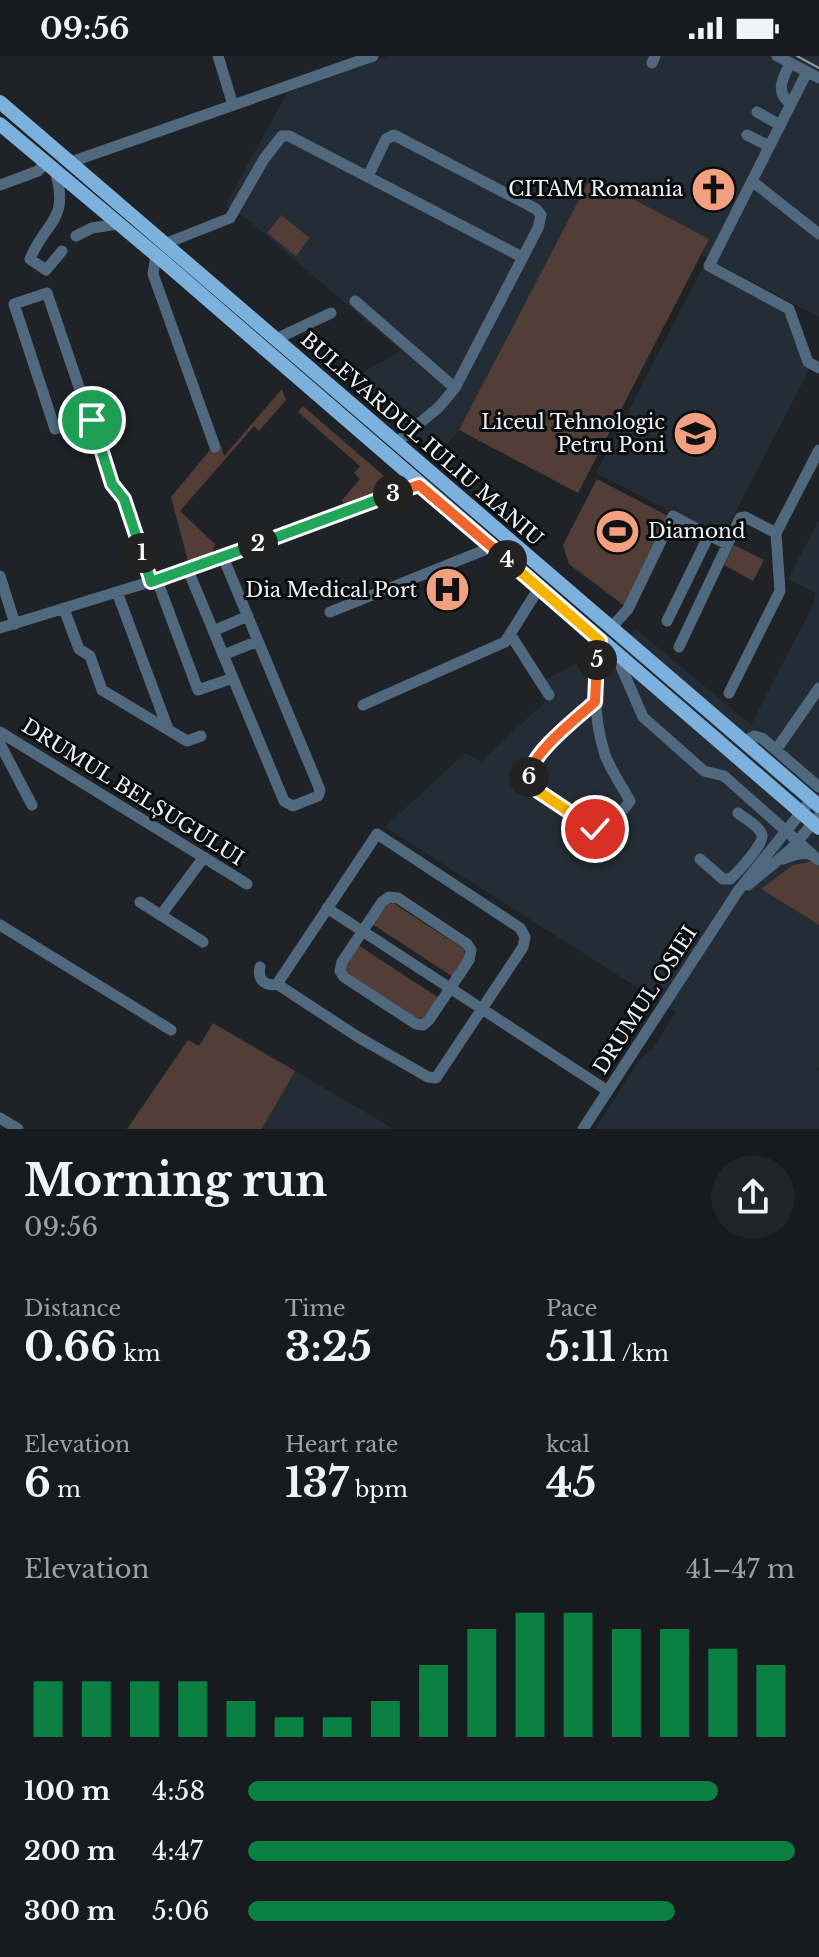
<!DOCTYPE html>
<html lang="en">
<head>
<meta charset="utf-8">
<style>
  :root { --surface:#171a1e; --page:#202327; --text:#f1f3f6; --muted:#9ea1a4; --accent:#0b8043 }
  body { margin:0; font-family:"Libre Baskerville",serif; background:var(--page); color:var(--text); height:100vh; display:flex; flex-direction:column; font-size:30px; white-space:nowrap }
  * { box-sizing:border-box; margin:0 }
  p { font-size:26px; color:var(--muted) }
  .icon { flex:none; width:44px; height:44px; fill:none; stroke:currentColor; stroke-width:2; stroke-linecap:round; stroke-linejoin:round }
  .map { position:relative; height:1073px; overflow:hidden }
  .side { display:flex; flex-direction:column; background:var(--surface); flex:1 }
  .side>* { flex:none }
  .pin { position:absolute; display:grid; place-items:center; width:68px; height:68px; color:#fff; margin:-34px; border:4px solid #fff; border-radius:50%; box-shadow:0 2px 8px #0007 }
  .km { position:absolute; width:40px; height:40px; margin:-20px; border-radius:50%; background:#222; color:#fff; font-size:22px; line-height:40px; text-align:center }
  .round { display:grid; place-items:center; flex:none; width:84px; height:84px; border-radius:42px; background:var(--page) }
  .head { display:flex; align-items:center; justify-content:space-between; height:136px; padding:0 24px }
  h1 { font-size:44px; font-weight:700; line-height:60px }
  .figures { display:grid; grid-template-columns:repeat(3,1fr); gap:12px; height:136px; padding:8px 24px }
  .figures div { display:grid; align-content:center }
  .figures b { font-size:40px; font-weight:700 }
  .figures small { font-size:22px; font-weight:400 }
  .figures p { font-size:22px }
  .chart { height:224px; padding:16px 24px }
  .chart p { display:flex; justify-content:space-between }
  .chart svg { width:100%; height:144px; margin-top:8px; stroke:var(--accent); stroke-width:6 }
  ul { padding:0 24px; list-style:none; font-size:26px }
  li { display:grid; grid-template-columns:128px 96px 1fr; align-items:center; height:60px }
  li i { height:20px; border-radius:10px; background:var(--accent) }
  .status { display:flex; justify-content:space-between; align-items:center; height:56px; padding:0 40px; background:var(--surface); direction:ltr }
  .status svg { height:22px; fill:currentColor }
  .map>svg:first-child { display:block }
  .built { fill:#242d35 }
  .green { fill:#523e36 }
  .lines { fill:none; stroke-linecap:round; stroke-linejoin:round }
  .minor { stroke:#51697f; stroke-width:11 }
  .major { stroke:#7cb0dd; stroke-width:14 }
  .tram { stroke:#93979a; stroke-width:2 }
  .split-1-casing { stroke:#fff; stroke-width:16 }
  .split-2-casing { stroke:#fff; stroke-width:16 }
  .split-3-casing { stroke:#fff; stroke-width:16 }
  .split-4-casing { stroke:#fff; stroke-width:16 }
  .split-5-casing { stroke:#fff; stroke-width:16 }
  .split-6-casing { stroke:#fff; stroke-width:16 }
  .split-7-casing { stroke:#fff; stroke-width:16 }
  .split-1 { stroke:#22a559; stroke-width:10 }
  .split-2 { stroke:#22a559; stroke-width:10 }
  .split-3 { stroke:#22a559; stroke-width:10 }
  .split-4 { stroke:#f0652b; stroke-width:10 }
  .split-5 { stroke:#f5b400; stroke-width:10 }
  .split-6 { stroke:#f0652b; stroke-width:10 }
  .split-7 { stroke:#f5b400; stroke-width:10 }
  .labels { text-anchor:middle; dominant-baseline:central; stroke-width:6; stroke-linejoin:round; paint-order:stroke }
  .poi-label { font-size:20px; fill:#eff2f5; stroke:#0a0c0e; text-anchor:end }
  .street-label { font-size:20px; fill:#eff2f5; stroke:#0a0c0e }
</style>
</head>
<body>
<div class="status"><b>09:56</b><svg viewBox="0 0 49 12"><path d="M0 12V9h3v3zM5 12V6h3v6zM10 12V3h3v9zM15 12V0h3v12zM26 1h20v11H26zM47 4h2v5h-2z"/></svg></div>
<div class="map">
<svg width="819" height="1073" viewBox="0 0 819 1073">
  <rect width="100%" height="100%" fill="#1f2328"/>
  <path class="built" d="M388,0H819V261L701,199L709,183L459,374L437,399L350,323L401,295L245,161L225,150L287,37Z
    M703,211L787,255L810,312L722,482L596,417Z
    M819,464V810L813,805L793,809L761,833L819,869V1010L817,1014L819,1016V1073H595L640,1003L654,991L676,956L385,771L465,697L481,706L548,643L538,628L637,574L751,669L813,549L816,537L788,523Z
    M295,1015L394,1073H262Z"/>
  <path class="green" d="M591,121L709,183L578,437L459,374Z
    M281,159L310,182L296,200L267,177Z
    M282,333L286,344L259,375L254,370L180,455L215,488L212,497L188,505L171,441L210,394L222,391L224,400Z
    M303,350L392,427L391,430L344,449L342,444L360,423L354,417L360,410L298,356Z
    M597,423L672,462L626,551L569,508L563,489Z
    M734,489L764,504L753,525L724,509Z
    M813,805L819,810V869L761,833L793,809Z
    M393,847L464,893L465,903L453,921L372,868L388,848Z
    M358,889L439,942L426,961L418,963L347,917L346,909Z
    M213,967L295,1015L262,1073H127L188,984L199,990Z"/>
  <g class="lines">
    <path class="minor" d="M218,0L233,49
      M777,0L819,22
      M652,7L655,0
      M790,7C783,22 774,36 791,48
      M807,16L709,210L789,253L808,306L819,312
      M757,56L780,69
      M747,79L769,90
      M71,106L373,0
      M55,115C70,165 46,164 30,203L46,214L62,195
      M368,120L386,83L394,79L536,153L541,159L538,172L455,332L439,351L396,387
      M752,125L819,178
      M0,129L38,115L46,106
      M76,180L92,172L118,168
      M167,187L230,162L264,103L282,80H289L522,201
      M156,199L153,218L215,391
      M355,245L455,332
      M276,283L331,257
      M90,361L55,373L14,248L47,237L112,428L124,443L151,526
      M188,514L284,745L293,750L318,740L320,734L223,501
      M0,520L15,568
      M157,524L198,634L233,622
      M117,536L168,673
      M64,553L79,593L90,600L102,634L187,685L201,680
      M330,556L492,491
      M667,565L709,479
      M0,572L188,514L419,429
      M611,572L628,553L673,460L726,488
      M213,575L248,560
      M510,578L549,639
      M600,585C593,623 593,661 605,699C611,715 622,730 630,745L624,753
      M679,591L740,462L745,461L776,477
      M223,599L258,585
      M616,599L643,661L704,715L724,720L812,798
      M729,637L780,535L776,477L819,394
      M595,646L548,689L529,714V729L595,773
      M363,649L505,586L539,532
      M0,676L247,828
      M744,686L754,680L762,682L819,731
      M0,688L32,749
      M776,694L819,632
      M700,803L723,823H730C737,817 763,789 762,780C761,771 744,762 738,757
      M783,803C797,798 807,793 819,804
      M748,829L790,794L819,760
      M389,841L398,842L467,888L471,894L469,904L429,964L423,969L416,968L344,921L340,915L342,906L382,846Z
      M140,846L203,886
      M327,852L608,1035
      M161,859L204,801
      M0,869L171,974
      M260,911C257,923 265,931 277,928L377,778L520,872L525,881L523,891L436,1022L428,1021L358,981L277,928
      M0,1062L18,1073
      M583,1073L738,835L811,744"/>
    <path class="major" d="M0,46L819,750
      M0,68L156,199L819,772"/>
    <path class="tram" d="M797,0L819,12"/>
  </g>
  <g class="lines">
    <defs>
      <path id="split-1" d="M92,364L112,428L124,443L142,497"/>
      <path id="split-2" d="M142,497L151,526L258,488"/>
      <path id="split-3" d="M258,488L393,438"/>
      <path id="split-4" d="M393,438L419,429L507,504"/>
      <path id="split-5" d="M507,504L600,585L597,604"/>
      <path id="split-6" d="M529,721C529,699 578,661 595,646L597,604"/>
      <path id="split-7" d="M529,721V729L595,773"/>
    </defs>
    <use href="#split-1" class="split-1-casing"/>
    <use href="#split-2" class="split-2-casing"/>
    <use href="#split-3" class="split-3-casing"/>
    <use href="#split-4" class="split-4-casing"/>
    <use href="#split-5" class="split-5-casing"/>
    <use href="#split-6" class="split-6-casing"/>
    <use href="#split-7" class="split-7-casing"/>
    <use href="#split-1" class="split-1"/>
    <use href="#split-2" class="split-2"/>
    <use href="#split-3" class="split-3"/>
    <use href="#split-4" class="split-4"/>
    <use href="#split-5" class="split-5"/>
    <use href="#split-6" class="split-6"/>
    <use href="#split-7" class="split-7"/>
  </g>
  <defs>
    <symbol id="church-disc" viewBox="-11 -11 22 22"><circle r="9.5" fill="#f2a07f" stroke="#0a0c0e"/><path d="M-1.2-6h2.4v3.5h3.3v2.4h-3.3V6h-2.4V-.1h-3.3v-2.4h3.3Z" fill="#111"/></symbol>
    <symbol id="school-disc" viewBox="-11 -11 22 22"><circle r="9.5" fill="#f2a07f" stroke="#0a0c0e"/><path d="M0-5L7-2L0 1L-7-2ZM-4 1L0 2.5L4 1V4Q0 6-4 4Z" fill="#111"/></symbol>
    <symbol id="stadium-disc" viewBox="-11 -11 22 22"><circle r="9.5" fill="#f2a07f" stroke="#0a0c0e"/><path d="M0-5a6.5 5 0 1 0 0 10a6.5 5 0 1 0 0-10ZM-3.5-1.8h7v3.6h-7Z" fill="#111"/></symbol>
    <symbol id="hospital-disc" viewBox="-11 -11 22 22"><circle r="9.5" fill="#f2a07f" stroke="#0a0c0e"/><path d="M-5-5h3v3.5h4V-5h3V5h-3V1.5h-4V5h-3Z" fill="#111"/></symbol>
  </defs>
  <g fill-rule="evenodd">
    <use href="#church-disc" x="688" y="108" width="51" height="51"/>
    <use href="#school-disc" x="670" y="352" width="51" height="51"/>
    <use href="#stadium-disc" x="592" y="450" width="51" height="51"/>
    <use href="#hospital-disc" x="422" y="508" width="51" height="51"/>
  </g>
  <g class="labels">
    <g class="poi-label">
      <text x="683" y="133">CITAM Romania</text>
      <text x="665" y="366">Liceul Tehnologic<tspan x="665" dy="23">Petru Poni</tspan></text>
      <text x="648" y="475" text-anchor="start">Diamond</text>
      <text x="417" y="534">Dia Medical Port</text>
    </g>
    <g class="street-label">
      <text transform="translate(422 383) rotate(41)">BULEVARDUL IULIU MANIU</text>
      <text transform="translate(133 736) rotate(32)">DRUMUL BELȘUGULUI</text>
      <text transform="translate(645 944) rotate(-57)">DRUMUL OSIEI</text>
    </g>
  </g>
</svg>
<div class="pin" style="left:92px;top:364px;background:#1e9e55"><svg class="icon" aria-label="arrive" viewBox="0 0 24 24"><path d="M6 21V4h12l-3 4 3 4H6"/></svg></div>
<div class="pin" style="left:595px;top:773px;background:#d93025"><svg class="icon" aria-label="check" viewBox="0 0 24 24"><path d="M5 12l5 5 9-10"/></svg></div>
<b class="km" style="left:142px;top:497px">1</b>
<b class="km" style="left:258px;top:488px">2</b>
<b class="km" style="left:393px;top:438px">3</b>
<b class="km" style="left:507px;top:504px">4</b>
<b class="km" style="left:597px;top:604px">5</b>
<b class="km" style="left:529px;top:721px">6</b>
</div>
<section class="side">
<div class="head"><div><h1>Morning run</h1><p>09:56</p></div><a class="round"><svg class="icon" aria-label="share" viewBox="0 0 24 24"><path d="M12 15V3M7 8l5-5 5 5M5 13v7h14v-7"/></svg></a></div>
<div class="figures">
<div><p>Distance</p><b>0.66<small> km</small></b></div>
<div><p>Time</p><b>3:25</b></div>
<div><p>Pace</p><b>5:11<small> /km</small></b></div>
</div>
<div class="figures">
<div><p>Elevation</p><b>6<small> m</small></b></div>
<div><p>Heart rate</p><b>137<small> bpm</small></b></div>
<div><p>kcal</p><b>45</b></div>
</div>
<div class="chart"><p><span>Elevation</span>41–47 m</p>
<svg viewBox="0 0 160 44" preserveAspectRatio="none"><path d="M5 44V27M15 44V27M25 44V27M35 44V27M45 44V33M55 44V38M65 44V38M75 44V33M85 44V22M95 44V11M105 44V6M115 44V6M125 44V11M135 44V11M145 44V17M155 44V22"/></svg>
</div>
<ul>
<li><b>100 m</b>4:58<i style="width:86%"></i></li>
<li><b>200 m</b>4:47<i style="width:100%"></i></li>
<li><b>300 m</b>5:06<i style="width:78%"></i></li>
</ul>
</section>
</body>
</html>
